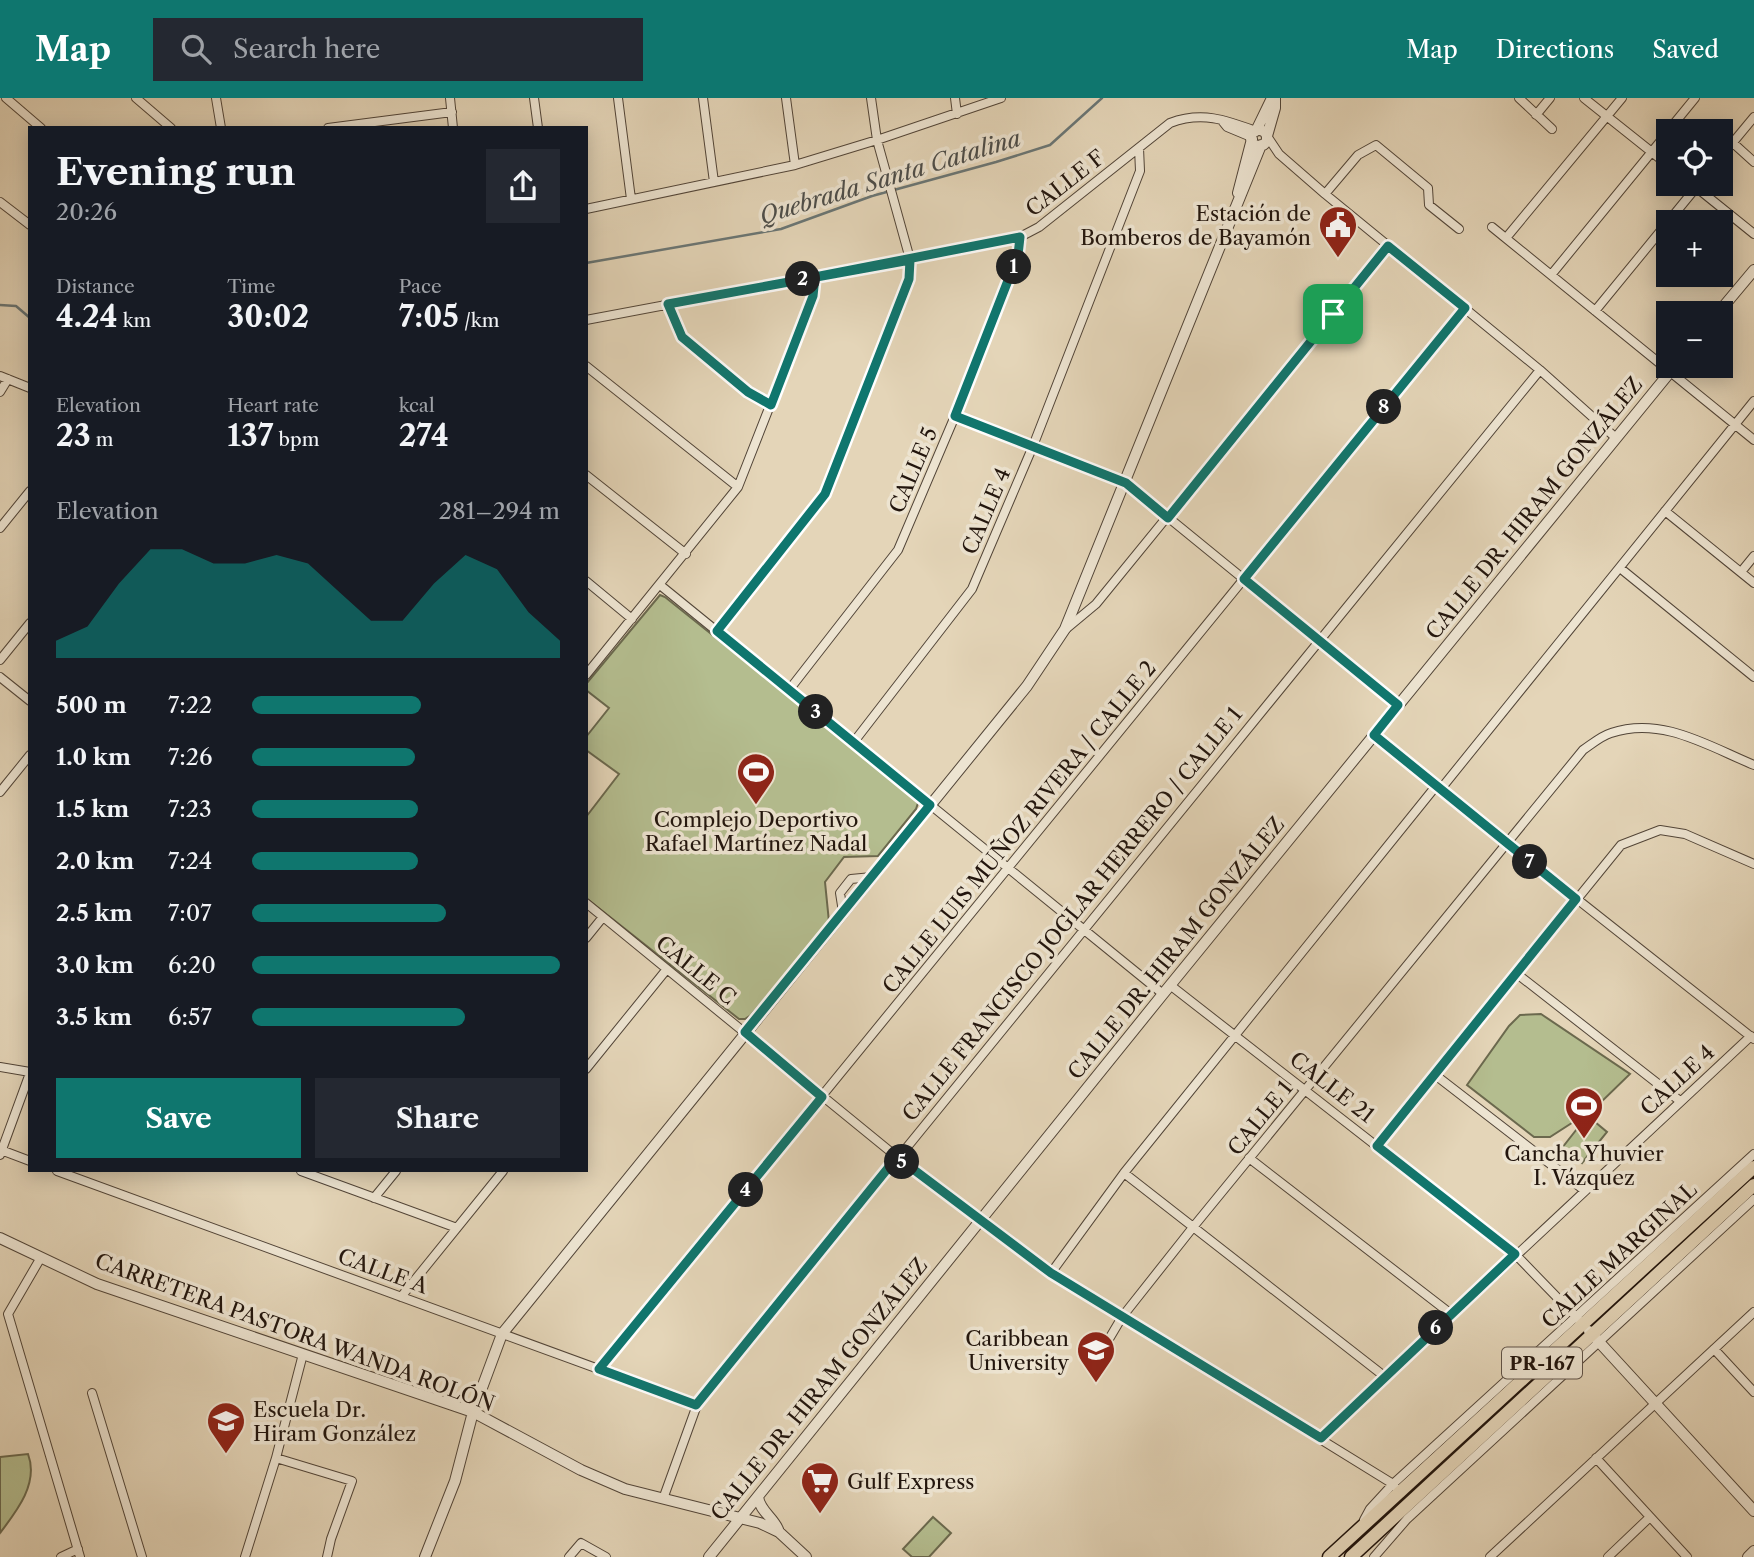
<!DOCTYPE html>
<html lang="en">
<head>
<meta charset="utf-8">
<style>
  :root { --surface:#171b24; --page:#242831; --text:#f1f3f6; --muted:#9ea1a6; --accent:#0f766e }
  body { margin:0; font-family:"Libre Caslon Text",serif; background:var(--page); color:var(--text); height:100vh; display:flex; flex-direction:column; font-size:26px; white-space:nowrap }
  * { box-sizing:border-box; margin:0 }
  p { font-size:23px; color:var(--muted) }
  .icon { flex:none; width:38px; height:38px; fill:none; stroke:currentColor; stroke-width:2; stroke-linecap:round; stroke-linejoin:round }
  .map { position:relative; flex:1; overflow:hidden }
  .details { position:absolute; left:28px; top:28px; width:560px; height:1046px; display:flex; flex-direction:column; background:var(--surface); border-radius:0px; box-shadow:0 4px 18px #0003 }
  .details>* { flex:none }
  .buttons { position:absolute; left:1656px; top:21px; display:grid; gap:14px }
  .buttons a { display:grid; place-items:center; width:77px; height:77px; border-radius:0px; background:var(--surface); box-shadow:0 4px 18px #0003; font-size:35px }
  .pin { position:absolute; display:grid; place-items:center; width:60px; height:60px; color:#fff; margin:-30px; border-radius:14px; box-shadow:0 4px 10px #0006 }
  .km { position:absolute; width:35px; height:35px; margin:-18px; border-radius:50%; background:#222; color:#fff; font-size:19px; line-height:35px; text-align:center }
  .round { display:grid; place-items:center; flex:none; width:74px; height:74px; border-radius:0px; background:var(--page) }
  .summary { display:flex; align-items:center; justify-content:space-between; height:119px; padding:0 28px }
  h1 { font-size:38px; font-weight:800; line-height:52px }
  .stats { display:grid; grid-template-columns:repeat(3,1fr); gap:10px; height:119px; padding:7px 28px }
  .stats div { display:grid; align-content:center }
  .stats b { font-size:30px; font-weight:800 }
  .stats small { font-size:19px; font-weight:400 }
  .stats p { font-size:19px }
  .chart { height:196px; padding:14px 28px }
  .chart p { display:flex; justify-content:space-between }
  .chart svg { width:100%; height:126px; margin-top:7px; fill:var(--accent); opacity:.7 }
  .cta { display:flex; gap:14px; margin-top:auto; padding:14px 28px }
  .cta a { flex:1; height:80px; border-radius:0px; background:var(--accent); color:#fff; font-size:28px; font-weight:800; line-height:80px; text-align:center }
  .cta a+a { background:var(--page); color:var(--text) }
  ul { padding:0 28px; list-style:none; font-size:23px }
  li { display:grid; grid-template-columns:112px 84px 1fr; align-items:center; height:52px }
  li i { height:18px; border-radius:9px; background:var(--accent) }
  header { display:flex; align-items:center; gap:42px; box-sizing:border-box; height:98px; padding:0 35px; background:var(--accent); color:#fff }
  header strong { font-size:33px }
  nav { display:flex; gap:38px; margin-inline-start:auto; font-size:24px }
  .search { width:490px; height:63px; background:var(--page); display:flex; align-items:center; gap:18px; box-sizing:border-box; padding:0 24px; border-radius:0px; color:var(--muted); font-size:26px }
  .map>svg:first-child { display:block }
  .green { fill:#b4bd8f; stroke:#6b694e; stroke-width:2 }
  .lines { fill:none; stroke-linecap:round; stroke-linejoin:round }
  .stream { stroke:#6a7675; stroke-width:2.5 }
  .minor-casing { stroke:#524538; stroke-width:10 }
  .tertiary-casing { stroke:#524538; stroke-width:12 }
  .primary-casing { stroke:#22150d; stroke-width:15 }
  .minor { stroke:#ede4d1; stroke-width:8 }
  .tertiary { stroke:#ede4d1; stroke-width:10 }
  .primary { stroke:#e4d5b8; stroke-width:12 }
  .route-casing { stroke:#fff; stroke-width:14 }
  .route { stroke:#0f766e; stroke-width:9 }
  .labels { text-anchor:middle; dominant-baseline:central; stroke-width:7; stroke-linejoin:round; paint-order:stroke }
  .shield { fill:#ede4d1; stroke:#5f5348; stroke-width:2 }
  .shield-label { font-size:19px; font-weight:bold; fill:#22150d }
  .street-label { font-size:21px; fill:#22150d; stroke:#ede4d1 }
  .poi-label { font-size:21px; fill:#22150d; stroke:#ede4d1; text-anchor:end }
  .water-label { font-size:23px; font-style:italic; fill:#4c4d4a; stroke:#ede4d1 }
</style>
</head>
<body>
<header>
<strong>Map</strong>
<div class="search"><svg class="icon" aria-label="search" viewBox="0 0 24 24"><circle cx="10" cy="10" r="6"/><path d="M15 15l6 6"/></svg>Search here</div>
<nav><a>Map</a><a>Directions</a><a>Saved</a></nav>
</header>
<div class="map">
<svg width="1754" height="1459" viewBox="0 0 1754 1459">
  <rect width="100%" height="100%" fill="#e4d5b8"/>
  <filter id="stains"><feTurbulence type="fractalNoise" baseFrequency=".00286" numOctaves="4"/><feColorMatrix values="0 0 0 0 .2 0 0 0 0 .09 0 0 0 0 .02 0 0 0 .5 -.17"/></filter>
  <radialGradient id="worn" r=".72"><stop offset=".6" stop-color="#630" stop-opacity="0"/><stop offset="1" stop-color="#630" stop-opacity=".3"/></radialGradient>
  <path class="green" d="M660,497L665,499L916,700L918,705L916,711L878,758L844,759L825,784L829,824L751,917L745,921H739L586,800V719L619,676L586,652V639L609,610L586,592V586Z
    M1541,916L1630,976L1595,1010L1550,1039H1534L1467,987L1509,928L1520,917Z
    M1589,1019L1607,1034L1582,1065L1562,1050L1584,1022Z
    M28,1356C39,1385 17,1413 0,1435V1359Z
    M933,1419L951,1435L929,1459H912L903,1451Z"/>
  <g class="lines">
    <path class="stream" d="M586,165L781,131L872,98L996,64L1050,47L1102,0
      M0,207L16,208L30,220"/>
    <defs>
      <path id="minor" d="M6,0L41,30
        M136,0L171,30
        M216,0L221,30
        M450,0L453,30
        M534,0L538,30
        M618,0L631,101
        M703,0L714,84
        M786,0L795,67
        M955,0L957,16
        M1519,0L1552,31
        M1584,0L1668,67
        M1536,17L1550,0
        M1223,24L1227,29L1251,39
        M328,30L452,14
        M1668,33L1695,0
        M1267,38L1279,56L1325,96L1540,272L1616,340
        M1733,45L1754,64
        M1720,60L1754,19
        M1692,86L1754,136
        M1325,96L1358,57L1376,47L1428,90L1429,107L1459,131
        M0,104L30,127
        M586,111L795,67L877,42L1001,0
        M1492,129L1754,342
        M1506,140L1622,0
        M1551,177L1668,34
        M668,206L682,239L748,294L771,307
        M1595,213L1699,86
        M586,222L910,161L1020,139L1039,129L1170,25C1202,13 1226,22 1256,33
        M586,268L738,389
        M0,278L30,290
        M0,294L8,281
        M955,318L1126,385L1398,607
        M586,377L686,456
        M1665,413L1754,485
        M0,430L30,393
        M1620,470L1754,579
        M1741,474L1754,458
        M586,483L632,521
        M660,487L1163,896
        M1066,531L1096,506L1388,148
        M717,533L825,396L909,181L910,161L877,42L871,0
        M0,562L30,525
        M586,577L738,389L813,198L815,179
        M0,579L30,603
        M789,592L898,452L955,318L1018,157L1020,139
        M1374,637L1506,745L1754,941
        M853,645L972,491L1033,348L1140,73L1139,50
        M1440,692L1754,303
        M0,694L30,657
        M586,805L897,1059L1051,1175L1393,1386L1401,1395
        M843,814L840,795L851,781L872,779
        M586,840L603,819
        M1516,875L1680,1003
        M1170,887L1515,1156L1579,1222
        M0,969L30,974
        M586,971L667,871
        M1434,976L1584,1092
        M1377,1048L1621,747L1660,732L1685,736L1754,766
        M1,1052L30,1063
        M0,1057L30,975
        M1249,1060L1451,1216
        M57,1073L697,1307
        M301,1073L457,1130
        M1124,1075L1384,1278
        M374,1100L396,1073
        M40,1161L8,1216L80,1459
        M1051,1175L1124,1075L1436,688
        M401,1199L503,1073
        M1109,1241L1122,1219L1194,1128L1583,652C1592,646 1601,638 1611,635C1662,618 1708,648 1754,667
        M1714,1251L1754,1294
        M599,1271L1465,210
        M92,1295L142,1459
        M1321,1340L1751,938
        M276,1360L352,1383L331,1441L327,1459
        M1596,1360L1687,1459
        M663,1401L697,1307L1540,272
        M1364,1422L1370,1411L1393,1386L1754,1056
        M61,1459L78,1451
        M245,1459L276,1360L303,1256
        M569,1459L581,1445L606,1459
        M1374,1459L1407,1421L1754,1101
        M1490,1459L1754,1214
        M1608,1459L1650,1419"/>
      <path id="tertiary" d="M1251 40a8 8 0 1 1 16 0a8 8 0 1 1-16 0Z
        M1256,33L1272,0
        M1267,38L1275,10V0
        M1238,95L1252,41
        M1718,215L1754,172
        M0,1140L97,1186L473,1314L581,1372L625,1391L760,1425L779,1434L806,1459
        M1589,1233L1754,1413
        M758,1399C760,1414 775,1420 779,1434
        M425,1459L455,1383L473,1314L502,1236L1027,588L1065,531L1261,47
        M709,1459L1163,896L1675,268
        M1748,1459L1754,1453"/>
      <path id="primary" d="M1329,1459L1754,1069
        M1351,1459L1754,1087"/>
    </defs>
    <use href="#minor" class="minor-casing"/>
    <use href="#tertiary" class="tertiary-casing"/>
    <use href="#primary" class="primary-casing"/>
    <use href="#minor" class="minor"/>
    <use href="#tertiary" class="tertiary"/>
    <use href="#primary" class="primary"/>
  </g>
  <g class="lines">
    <defs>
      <path id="route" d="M1333,216L1168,420L1126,385L955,318L1018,157L1020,139L815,179L813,198L771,307L748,294L682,239L668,206L910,162L909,181L825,396L717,533L930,707L745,934L822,999L599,1271L696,1307L897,1059L1051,1175L1321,1340L1515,1156L1377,1048L1576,801L1374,637L1398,607L1244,481L1465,210L1388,148L1333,216"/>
    </defs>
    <use href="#route" class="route-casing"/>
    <use href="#route" class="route"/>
  </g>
  <defs>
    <symbol id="civic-pin" viewBox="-11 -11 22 30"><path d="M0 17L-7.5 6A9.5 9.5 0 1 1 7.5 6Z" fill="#8f2418" stroke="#ede4d1"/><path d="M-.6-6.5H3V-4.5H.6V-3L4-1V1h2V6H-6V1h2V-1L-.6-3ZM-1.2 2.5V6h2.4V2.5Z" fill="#fff"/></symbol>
    <symbol id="stadium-pin" viewBox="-11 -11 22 30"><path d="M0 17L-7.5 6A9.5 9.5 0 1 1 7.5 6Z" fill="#8f2418" stroke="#ede4d1"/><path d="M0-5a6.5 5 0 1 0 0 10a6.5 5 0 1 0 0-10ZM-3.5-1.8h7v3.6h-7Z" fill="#fff"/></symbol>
    <symbol id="university-pin" viewBox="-11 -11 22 30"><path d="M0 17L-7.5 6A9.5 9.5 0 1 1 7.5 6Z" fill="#8f2418" stroke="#ede4d1"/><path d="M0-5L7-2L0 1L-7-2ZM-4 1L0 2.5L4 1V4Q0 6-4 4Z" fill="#fff"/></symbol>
    <symbol id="school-pin" viewBox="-11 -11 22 30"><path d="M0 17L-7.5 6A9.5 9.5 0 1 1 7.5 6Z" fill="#8f2418" stroke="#ede4d1"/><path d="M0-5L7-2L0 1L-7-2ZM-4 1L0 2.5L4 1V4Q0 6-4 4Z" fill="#fff"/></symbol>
    <symbol id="supermarket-pin" viewBox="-11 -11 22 30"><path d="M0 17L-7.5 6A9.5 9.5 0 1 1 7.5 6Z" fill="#8f2418" stroke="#ede4d1"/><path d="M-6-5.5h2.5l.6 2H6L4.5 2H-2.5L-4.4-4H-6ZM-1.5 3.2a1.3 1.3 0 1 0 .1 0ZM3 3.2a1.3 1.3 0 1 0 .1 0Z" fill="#fff"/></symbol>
  </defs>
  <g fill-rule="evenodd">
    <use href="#civic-pin" x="1316" y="105" width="44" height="60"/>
    <use href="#stadium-pin" x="734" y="652" width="44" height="60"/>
    <use href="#stadium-pin" x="1562" y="986" width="44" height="60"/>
    <use href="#university-pin" x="1074" y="1230" width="44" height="60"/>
    <use href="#school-pin" x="204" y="1301" width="44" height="60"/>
    <use href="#supermarket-pin" x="798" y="1361" width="44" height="60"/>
  </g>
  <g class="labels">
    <rect class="shield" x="1502" y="1249.5" width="80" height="31" rx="5"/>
    <g class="shield-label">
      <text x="1542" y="1265">PR-167</text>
    </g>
    <g class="street-label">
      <text transform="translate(1065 85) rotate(-38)">CALLE F</text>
      <text transform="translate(913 372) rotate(-67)">CALLE 5</text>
      <text transform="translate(1534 410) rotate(-51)">CALLE DR. HIRAM GONZÁLEZ</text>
      <text transform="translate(986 413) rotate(-67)">CALLE 4</text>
      <text transform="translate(1019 729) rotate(-51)">CALLE LUIS MUÑOZ RIVERA / CALLE 2</text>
      <text transform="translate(1072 816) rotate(-51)">CALLE FRANCISCO JOGLAR HERRERO / CALLE 1</text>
      <text transform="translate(1176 850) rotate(-51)">CALLE DR. HIRAM GONZÁLEZ</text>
      <text transform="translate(696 872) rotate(39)">CALLE C</text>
      <text transform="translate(1677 982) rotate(-43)">CALLE 4</text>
      <text transform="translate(1332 989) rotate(38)">CALLE 21</text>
      <text transform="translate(1260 1020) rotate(-51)">CALLE 1</text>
      <text transform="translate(1619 1157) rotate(-43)">CALLE MARGINAL</text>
      <text transform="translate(383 1173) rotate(20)">CALLE A</text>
      <text transform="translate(295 1234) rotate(20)">CARRETERA PASTORA WANDA ROLÓN</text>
      <text transform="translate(819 1291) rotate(-51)">CALLE DR. HIRAM GONZÁLEZ</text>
    </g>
    <g class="poi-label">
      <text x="1311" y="115">Estación de<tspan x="1311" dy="24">Bomberos de Bayamón</tspan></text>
      <text x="756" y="721" text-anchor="middle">Complejo Deportivo<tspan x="756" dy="24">Rafael Martínez Nadal</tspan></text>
      <text x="1584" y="1055" text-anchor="middle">Cancha Yhuvier<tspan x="1584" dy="24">I. Vázquez</tspan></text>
      <text x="1069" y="1240">Caribbean<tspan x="1069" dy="24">University</tspan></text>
      <text x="253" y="1311" text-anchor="start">Escuela Dr.<tspan x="253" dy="24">Hiram González</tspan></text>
      <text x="847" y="1383" text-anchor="start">Gulf Express</text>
    </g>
    <g class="water-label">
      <text transform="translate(890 79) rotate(-17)">Quebrada Santa Catalina</text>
    </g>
  </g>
  <rect width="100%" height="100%" filter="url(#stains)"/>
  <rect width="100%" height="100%" fill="url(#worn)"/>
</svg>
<div class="buttons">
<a><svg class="icon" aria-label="locate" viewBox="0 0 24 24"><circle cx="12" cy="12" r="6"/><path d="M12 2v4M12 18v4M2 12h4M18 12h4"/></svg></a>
<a>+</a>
<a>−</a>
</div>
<div class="pin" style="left:1333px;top:216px;background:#1e9e55"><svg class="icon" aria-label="arrive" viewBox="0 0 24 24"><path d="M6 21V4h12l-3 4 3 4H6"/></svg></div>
<b class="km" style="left:1014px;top:169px">1</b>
<b class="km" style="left:803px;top:181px">2</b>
<b class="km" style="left:816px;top:614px">3</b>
<b class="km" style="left:746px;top:1092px">4</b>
<b class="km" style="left:902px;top:1064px">5</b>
<b class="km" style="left:1436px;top:1230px">6</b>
<b class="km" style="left:1530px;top:764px">7</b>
<b class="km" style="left:1384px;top:309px">8</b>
<section class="details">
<div class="summary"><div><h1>Evening run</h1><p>20:26</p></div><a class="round"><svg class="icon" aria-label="share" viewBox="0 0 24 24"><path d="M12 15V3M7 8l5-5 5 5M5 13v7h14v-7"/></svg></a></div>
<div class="stats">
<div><p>Distance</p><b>4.24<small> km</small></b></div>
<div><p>Time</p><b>30:02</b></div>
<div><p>Pace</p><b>7:05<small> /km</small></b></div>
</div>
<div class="stats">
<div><p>Elevation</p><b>23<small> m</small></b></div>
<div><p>Heart rate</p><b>137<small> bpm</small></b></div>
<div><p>kcal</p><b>274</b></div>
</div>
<div class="chart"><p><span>Elevation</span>281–294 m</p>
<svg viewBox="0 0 160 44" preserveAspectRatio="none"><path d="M0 44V38L10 33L20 18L30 6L40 6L50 11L60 11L70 8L80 11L90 21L100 31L110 31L120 18L130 8L140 13L150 28L160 38V44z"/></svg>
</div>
<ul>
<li><b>500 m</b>7:22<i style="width:55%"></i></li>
<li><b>1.0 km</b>7:26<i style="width:53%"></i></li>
<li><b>1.5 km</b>7:23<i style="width:54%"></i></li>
<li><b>2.0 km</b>7:24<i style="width:54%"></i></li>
<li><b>2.5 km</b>7:07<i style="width:63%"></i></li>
<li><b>3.0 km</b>6:20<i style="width:100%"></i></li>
<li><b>3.5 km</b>6:57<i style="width:69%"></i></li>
</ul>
<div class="cta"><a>Save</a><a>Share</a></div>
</section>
</div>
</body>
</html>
